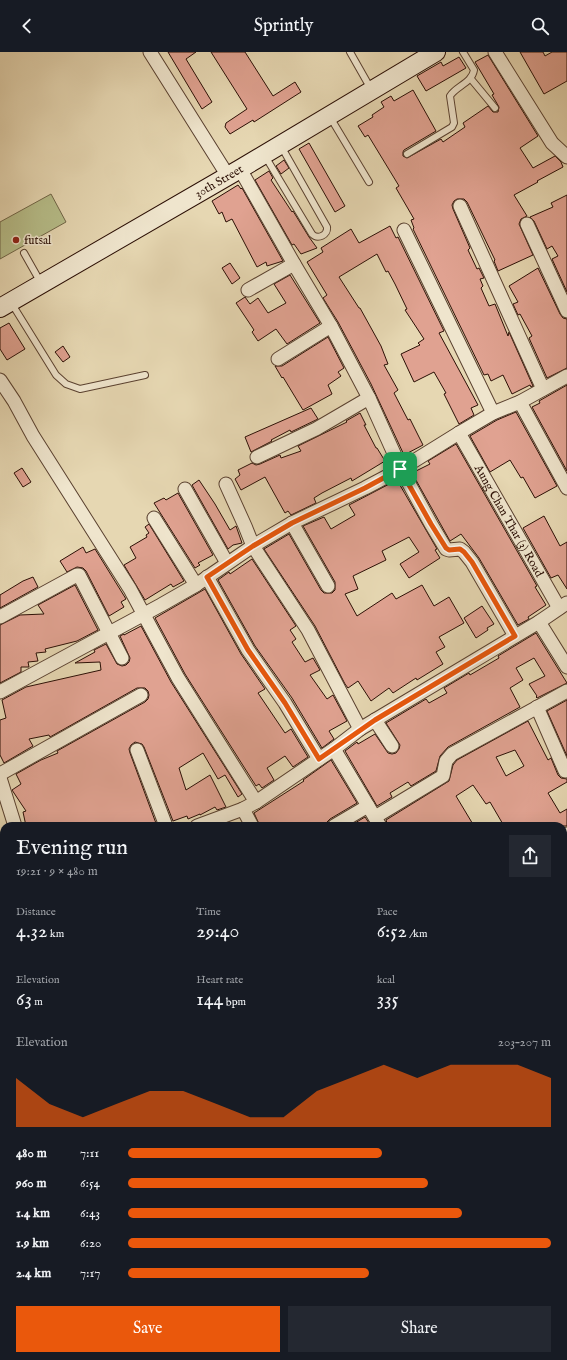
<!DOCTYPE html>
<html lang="en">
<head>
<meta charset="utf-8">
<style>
  :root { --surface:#171b24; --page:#242831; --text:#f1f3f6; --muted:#9ea1a6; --accent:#ea580c }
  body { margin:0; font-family:"IM FELL English",serif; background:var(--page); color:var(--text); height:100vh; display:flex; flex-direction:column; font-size:15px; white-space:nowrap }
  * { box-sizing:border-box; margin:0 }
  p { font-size:13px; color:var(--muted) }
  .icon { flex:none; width:22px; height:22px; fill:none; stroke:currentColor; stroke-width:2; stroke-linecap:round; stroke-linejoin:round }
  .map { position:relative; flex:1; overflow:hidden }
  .side { position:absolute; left:0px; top:770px; width:567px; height:538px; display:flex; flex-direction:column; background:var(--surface); border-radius:12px 12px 0 0; box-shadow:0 4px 16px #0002 }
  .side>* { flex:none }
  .pin { position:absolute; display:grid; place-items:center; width:34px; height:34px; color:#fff; margin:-17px; border-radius:8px; box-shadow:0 2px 6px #0006 }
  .round { display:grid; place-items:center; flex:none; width:42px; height:42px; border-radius:0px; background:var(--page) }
  .summary { display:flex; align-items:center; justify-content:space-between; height:68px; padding:0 16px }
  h1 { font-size:22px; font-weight:600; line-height:30px }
  .metrics { display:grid; grid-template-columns:repeat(3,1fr); gap:6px; height:68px; padding:4px 16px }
  .metrics div { display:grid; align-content:center }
  .metrics b { font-size:20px; font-weight:600 }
  .metrics small { font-size:11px; font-weight:400 }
  .metrics p { font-size:11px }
  .chart { height:112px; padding:8px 16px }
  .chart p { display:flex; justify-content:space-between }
  .chart svg { width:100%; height:72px; margin-top:4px; fill:var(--accent); opacity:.7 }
  .action { display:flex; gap:8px; margin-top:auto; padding:8px 16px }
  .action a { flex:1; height:46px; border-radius:0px; background:var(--accent); color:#fff; font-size:16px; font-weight:600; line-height:46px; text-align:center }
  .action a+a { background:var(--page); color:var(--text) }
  ul { padding:0 16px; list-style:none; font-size:13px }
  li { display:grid; grid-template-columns:64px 48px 1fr; align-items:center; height:30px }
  li i { height:10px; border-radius:5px; background:var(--accent) }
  header { display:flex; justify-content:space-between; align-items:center; height:52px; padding:0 16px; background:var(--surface); font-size:18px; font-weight:600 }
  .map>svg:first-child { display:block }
  .green { fill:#b7be8a; stroke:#716648 }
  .building { fill:#e0a291; stroke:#2b0f05; fill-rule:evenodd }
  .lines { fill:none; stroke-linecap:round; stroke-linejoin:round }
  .lane-casing { stroke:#5a4130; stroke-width:8 }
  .street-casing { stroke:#5a4130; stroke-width:15 }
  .secondary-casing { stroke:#2b0f05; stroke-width:20 }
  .lane { stroke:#efe5cd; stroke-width:6 }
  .street { stroke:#efe5cd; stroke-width:13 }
  .secondary { stroke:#efe5cd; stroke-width:18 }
  .route-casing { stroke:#fff; stroke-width:8 }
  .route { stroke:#ea580c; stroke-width:5 }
  .poi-dot { fill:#8f2418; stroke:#efe5cd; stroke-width:1.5 }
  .labels { text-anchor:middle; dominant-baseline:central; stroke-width:3; stroke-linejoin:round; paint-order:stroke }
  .street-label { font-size:12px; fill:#2b0f05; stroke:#efe5cd }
  .poi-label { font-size:12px; fill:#2b0f05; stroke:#efe5cd; text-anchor:start }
</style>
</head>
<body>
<header><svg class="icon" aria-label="back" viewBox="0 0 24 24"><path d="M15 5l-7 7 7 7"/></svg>Sprintly<svg class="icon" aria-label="search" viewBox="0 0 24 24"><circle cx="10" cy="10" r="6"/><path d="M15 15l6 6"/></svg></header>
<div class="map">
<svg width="567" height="1308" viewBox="0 0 567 1308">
  <rect width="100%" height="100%" fill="#e6d7b2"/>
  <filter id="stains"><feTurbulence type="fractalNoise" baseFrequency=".005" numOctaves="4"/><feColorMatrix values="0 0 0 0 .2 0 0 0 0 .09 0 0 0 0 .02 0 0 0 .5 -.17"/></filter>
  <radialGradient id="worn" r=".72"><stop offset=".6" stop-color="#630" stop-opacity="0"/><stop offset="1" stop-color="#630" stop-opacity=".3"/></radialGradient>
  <path class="green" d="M51,142L66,170L0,207V170Z"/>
  <path class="building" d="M168,0H196L186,7L212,50L202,57Z
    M211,0H245L273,44L295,30L301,40L254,70L253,68L230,82L225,75L226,71L247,57Z
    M520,0H543L545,4L552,0H567V29L544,42Z
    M488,3L538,84L520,96L533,116L555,104L561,110L563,115L537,129L538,130L514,143L527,164L521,167L519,172L533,203L498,219L494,209L495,208L467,150L464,147H457L454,149L452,153L453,157L470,196L468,198L477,217L479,216L484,226L480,227L483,234L481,236L489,254L495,252L508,284L509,280L533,334L531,335L530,333L512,342L503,323L491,329L488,322L484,323L413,177L414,176L411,168L414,167L396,136L399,134L368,83L365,85L358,74L373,65L372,63L384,55L381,50L391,44L394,49L413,38L436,79L404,98L403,100V104L407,106L441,87L443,90L465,75L463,71L488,54L493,60H498L499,55L492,43L494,42L475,10Z
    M459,5L466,16L426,39L417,24L441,10L443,14Z
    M309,91L345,154L335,160L299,97Z
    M284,108L289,116L281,122L276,114Z
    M269,119L273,126L271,128L292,160L293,159L309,185L317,196L301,202L294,192L292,193L255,128Z
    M238,133L241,137L242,136L283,209L267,214L266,210L257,215L232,167L226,170L222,160L219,162L212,149Z
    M567,143V240L552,207L558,204L552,194L547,197L534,169L530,165L553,155L551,151Z
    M390,174L396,186L398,185L444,279L439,281L478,353L471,356L474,363L459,372L444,342L446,341L434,320L414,330L401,302L420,293L418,291L424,287L405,258L407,257L395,232L388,219L386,220L377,202L339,225L359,256H360L381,294L388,312L384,313L398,338L394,341L408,368L410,367L423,393L404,403L371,332L338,270L323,246L327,243L307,210L323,200L321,196L351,177L359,191Z
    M230,211L240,226L232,232L222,216Z
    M538,216L560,262L563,266L567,267V316L547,326L529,286L532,284L520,262L518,263L513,252L518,250L509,234Z
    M290,223L320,271L287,292L276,277L258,289L252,280L254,278L236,251L245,245L250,252L258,246L268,261L286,251L274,232Z
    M9,271L25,297L7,308L0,297V276Z
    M328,285L344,316L338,320L341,324L328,333L332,342L303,358L283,325L282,326L275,314H282Z
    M63,294L70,305L63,310L55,300Z
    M567,333V419L532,355L540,351L539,349Z
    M311,356L318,367L291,380L290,378L271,388L272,389L251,400L245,385Z
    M516,360L557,434L535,446L523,425L521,426L510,408L490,420L470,384L497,368Z
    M360,361L366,373H364L376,396H377L385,409L352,429L351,426L322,441L314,446L316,451L291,463L288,459L285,461L265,425L241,438L235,427L240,423L238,418L252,411L256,413L260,412L280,403L281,406L301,399L298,394L347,370L346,369Z
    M456,392L537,534L535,535L546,553L528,565L529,567L518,573L479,506L461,482L450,489L412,421L430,412L428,409Z
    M22,416L31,430L23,435L14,421Z
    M199,428L215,452L230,478L236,474L242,491L233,493L228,497L192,433Z
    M397,428L437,497L435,498L440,506L409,526L400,512L419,500L409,485L382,499L386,508L353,524L358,537L345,542L357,564L392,541L396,547L422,533L434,554L449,545L464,571L439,585L445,595L436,600L443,612L417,628L416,626L393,641L389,636L371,649L358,629L348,636L345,632L315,574L264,497L289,482L321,538L324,541H332L335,538V530L303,474L324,465L331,477L355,463L349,453Z
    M178,441L213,503L198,511L200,513L195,516L154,451L164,446L166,448Z
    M544,464L560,494L567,490V537L558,523L551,526L523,476Z
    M149,472L184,529L173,535L171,532L145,548L124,513L136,506L130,495L147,485L146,483L149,481L145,475Z
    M83,495L86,501L95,497L126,547L121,550L124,555L109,564L86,519L83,516L77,515L67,520L60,509Z
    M252,507L296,574L290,578L296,587L292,590L305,610L313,606L320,618L310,623L327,647L333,643L347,669L329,679L334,687L322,696L292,646L255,594L218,528L229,520L230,522Z
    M33,525L38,535L0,556V543L23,529Z
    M75,533L98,578L77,589L45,597L46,600L36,601L38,609L28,610L29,615H21V620L0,631V573L20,563L44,562L38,553Z
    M205,537L241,602L265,637L258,641L285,681L291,677L308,705L293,715L285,704L267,716L274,728L262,736L259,732L256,734L185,622L155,566Z
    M482,554L494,572L487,576L488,578L476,586L464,566Z
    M141,574L171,630L242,742L238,745L225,723L218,727L203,701L179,716L186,738L210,723L226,755L217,758L215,755L200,763V762L188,767L187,764L173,769L144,695L142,692L135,690L131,693L129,697L130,701L157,774H26L23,760L26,759L12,738L21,732L16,722L41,708L58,701L57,699L145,650L148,647L149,643L148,639L145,636H137L50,685L49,683L29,687L33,694L4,711L0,703V668L6,666L2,648L26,635L101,618L100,610L75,611L95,600L94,598L106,592L117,612L122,614L126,613L129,610L130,606L120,584L124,582V583Z
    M536,581L567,631L537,646L536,645L537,644L529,632L545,624L534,606L516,616L523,628L510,636L520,655L448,695L440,704L436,719L411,734L408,730L390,741L392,745L377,754L345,699L357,690L358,692L375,682L388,701L392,702L396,701L399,697L400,693L386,671L426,647L429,651L447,641L444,636L469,621L470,623L499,606L498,604Z
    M567,648V704L547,659Z
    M528,669L548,708L551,706L558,723L561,726L567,727V730L548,741L560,761L567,757V774H504L490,750L486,752L473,733L456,744L474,774H388L386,768L449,729L453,713L457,708ZM515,698L524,714L506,724L496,705Z
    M331,708L357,751L330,767L327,770L326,774H260L254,761L304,729L303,728Z
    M365,765L371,774H350Z"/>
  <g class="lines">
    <defs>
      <path id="lane" d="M350,0L371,37
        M471,27L495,56
        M330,65L369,130
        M407,102L452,75L454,71L450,44C456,34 472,31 474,18L463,0
        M265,104L312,182C318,188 328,183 327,175L281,94
        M24,201L41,231
        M12,252L56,323L66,332L80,337L145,323"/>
      <g id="street">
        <path d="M150,0L228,124"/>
        <path d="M495,0L552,91L567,105"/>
        <path d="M240,117L294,212L331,274L369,346L401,417L431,472L446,497L449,498L460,497L464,500L472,510L515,584"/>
        <path d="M460,154L543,337"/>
        <path d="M527,172L567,259"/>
        <path d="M404,178L493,361"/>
        <path d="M248,238L294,212"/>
        <path d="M278,307L331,274"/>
        <path d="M0,328L14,349L33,384L130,537L178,626L256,750"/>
        <path d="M520,350L567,436"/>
        <path id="s1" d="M459,381L559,556"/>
        <path d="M257,405L316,377L369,346"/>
        <path d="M226,432L245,474L253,494L308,578L360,677"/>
        <path d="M185,437L227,511"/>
        <path d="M154,466L196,533"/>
        <path d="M292,471L328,534"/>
        <path d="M207,525L248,598L285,651L319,707"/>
        <path d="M0,565L77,523H79L122,606"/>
        <path d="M539,570L567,615"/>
        <path d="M0,640L161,553L196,533L253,494L292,471L365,436L401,417L459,381L493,361L520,350L567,324"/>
        <path d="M537,655L565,719"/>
        <path d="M375,668L392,694"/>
        <path d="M334,697L380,774"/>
        <path d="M137,698L166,774"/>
        <path d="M0,722L141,643"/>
        <path d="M0,726L15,774"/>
        <path d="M243,757L252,774"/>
        <path d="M375,765L443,724L446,709L452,702L567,639"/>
        <path d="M197,774L243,757L256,750L334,697L360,677L539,570L567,551"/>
        <path d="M334,774L368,754"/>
        <path d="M563,784L567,782"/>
        <path d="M563,844L567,842"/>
        <path d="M0,852L4,849"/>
        <path d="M0,901L4,908"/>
        <path d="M563,911L567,909"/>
        <path d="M563,953L567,961"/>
        <path d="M563,1021L567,1020"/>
        <path d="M563,1127L567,1138"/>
        <path d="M563,1208L567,1217"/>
        <path d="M237,1308L243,1304"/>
      </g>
      <g id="secondary">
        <path id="s2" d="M0,256L240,117L436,0"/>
      </g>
    </defs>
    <use href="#lane" class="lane-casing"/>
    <use href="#street" class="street-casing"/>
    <use href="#secondary" class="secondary-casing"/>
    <use href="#lane" class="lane"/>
    <use href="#street" class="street"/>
    <use href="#secondary" class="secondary"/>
  </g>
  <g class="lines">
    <defs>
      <path id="route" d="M400,417L431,472L446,496L449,498L460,497L464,500L472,510L515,584L375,668L319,707L285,651L248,598L207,525L253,494L292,471L365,436Z"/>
    </defs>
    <use href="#route" class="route-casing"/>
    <use href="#route" class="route"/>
  </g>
  <circle class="poi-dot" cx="16" cy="188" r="4"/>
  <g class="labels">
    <g class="street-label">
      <text stroke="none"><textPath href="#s2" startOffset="253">30th Street</textPath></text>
      <text stroke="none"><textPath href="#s1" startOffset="101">Aung Chan Thar (3) Road</textPath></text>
    </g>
    <g class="poi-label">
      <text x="24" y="188">futsal</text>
    </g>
  </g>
  <rect width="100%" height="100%" filter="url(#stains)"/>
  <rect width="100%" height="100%" fill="url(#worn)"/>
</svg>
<div class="pin" style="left:400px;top:417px;background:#1e9e55"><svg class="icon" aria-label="arrive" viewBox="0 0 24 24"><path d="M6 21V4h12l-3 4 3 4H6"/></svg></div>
<section class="side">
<div class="summary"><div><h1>Evening run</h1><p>19:21 · 9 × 480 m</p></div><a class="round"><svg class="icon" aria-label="share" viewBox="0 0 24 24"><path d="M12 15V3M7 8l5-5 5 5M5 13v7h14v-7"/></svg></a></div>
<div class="metrics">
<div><p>Distance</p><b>4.32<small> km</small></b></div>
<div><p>Time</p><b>29:40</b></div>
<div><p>Pace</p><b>6:52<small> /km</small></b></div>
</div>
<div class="metrics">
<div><p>Elevation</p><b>63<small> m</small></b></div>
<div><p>Heart rate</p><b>144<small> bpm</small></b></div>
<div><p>kcal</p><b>335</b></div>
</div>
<div class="chart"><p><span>Elevation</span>203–207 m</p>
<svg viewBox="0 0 160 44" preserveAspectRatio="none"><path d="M0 44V14L10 30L20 38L30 30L40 22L50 22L60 30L70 38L80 38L90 22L100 14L110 6L120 14L130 6L140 6L150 6L160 14V44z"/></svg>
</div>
<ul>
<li><b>480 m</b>7:11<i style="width:60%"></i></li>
<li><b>960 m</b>6:54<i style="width:71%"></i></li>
<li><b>1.4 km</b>6:43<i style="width:79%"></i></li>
<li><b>1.9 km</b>6:20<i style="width:100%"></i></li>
<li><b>2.4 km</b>7:17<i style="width:57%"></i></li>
</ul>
<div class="action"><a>Save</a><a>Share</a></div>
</section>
</div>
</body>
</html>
